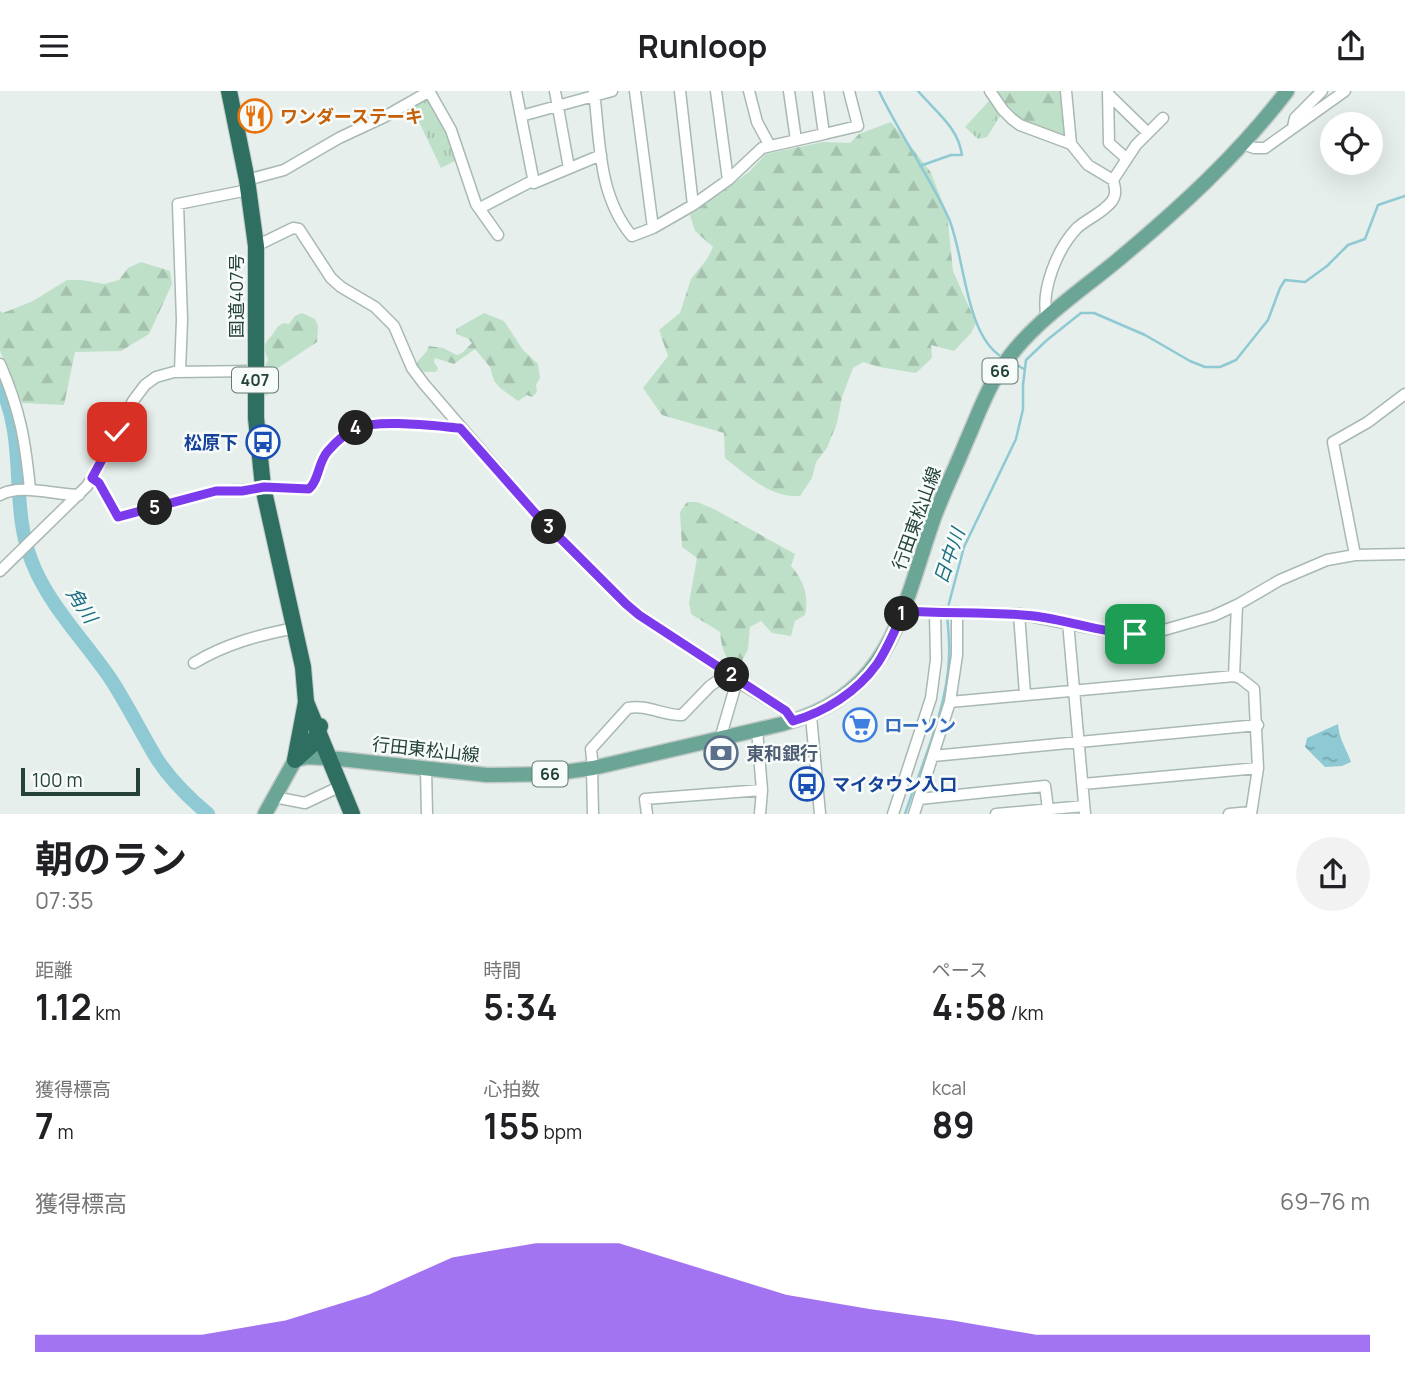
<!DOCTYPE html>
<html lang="ja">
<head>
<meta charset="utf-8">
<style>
  :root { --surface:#fff; --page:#f2f2f2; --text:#202124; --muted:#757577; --accent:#7c3aed }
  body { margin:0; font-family:Manrope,"Noto Sans JP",sans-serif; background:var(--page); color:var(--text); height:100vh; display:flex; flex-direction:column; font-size:26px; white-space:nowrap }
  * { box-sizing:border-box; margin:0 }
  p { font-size:23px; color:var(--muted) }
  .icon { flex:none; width:38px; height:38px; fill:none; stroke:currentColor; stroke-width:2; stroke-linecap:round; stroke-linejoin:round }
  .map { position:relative; height:723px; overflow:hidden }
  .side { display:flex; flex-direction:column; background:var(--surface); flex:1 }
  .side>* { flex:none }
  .buttons { position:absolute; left:1320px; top:21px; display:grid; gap:14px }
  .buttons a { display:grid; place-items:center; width:63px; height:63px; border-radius:50%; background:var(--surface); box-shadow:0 7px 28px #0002; font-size:35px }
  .scale { position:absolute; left:21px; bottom:18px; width:119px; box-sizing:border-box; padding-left:7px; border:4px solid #24423a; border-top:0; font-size:19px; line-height:24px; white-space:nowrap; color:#24423a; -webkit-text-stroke:5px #f7fbf9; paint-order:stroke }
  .pin { position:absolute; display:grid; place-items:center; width:60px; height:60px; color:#fff; margin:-30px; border-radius:14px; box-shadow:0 4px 10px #0006 }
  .km { position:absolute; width:35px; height:35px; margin:-18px; border-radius:50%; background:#222; color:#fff; font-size:19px; line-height:35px; text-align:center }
  .round { display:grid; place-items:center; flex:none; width:74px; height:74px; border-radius:37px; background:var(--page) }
  .head { display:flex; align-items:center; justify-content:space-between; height:119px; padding:0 35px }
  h1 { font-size:38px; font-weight:700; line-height:52px }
  .metrics { display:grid; grid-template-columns:repeat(3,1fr); gap:10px; height:119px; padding:7px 35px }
  .metrics div { display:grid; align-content:center }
  .metrics b { font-size:35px; font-weight:700 }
  .metrics small { font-size:19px; font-weight:400 }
  .metrics p { font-size:19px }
  .chart { height:196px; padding:14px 35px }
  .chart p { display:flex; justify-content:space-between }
  .chart svg { width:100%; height:126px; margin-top:7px; fill:var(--accent); opacity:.7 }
  header { display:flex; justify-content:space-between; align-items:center; height:91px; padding:0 35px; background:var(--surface); font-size:32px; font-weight:700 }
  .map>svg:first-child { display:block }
  .grass { fill:url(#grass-tufts) }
  .forest { fill:url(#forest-firs) }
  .garden { fill:#bfe0c8 }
  .water { fill:url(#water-ripples) }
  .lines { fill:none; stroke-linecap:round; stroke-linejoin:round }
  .stream { stroke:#8ec9d4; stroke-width:2.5 }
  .river { stroke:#8ec9d4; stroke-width:14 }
  .minor-casing { stroke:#a8b8b2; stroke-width:13 }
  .major-casing { stroke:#c2cac8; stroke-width:17 }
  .highway-casing { stroke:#c2cac8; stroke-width:18 }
  .minor { stroke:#fff; stroke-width:10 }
  .major { stroke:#6aa596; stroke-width:14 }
  .highway { stroke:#2f6f62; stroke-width:16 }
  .route-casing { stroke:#fff; stroke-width:14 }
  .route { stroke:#7c3aed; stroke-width:9 }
  .labels { text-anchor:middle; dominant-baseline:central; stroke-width:5; stroke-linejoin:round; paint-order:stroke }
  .shield { fill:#f7fbf9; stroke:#637a73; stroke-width:2 }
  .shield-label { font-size:16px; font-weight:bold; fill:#24423a }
  .food-label { font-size:18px; font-weight:bold; fill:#c56008; stroke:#f7fbf9; text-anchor:start }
  .street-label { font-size:18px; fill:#24423a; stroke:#f7fbf9 }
  .transit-label { font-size:18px; font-weight:bold; fill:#164399; stroke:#f7fbf9; text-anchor:end }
  .shop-label { font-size:18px; font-weight:bold; fill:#366cbe; stroke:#f7fbf9; text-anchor:start }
  .service-label { font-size:18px; font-weight:bold; fill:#4e5e75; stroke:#f7fbf9; text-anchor:start }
  .water-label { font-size:19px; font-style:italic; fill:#1c6f80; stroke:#f7fbf9 }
</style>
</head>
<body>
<header><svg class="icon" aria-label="menu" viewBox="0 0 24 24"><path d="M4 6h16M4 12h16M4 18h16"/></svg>Runloop<svg class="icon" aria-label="share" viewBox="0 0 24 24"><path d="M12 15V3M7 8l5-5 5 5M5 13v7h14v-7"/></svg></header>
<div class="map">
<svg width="1405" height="723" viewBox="0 0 1405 723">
  <defs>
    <pattern id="grass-tufts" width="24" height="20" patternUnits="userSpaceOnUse" patternTransform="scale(1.75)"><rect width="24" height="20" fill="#bfe0c8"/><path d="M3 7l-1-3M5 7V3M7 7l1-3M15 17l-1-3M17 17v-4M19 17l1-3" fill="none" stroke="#a4c1ad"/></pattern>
    <pattern id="forest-firs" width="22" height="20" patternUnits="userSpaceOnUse" patternTransform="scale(1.75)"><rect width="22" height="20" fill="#bfe0c8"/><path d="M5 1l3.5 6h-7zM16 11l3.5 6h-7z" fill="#a4c1ad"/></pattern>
    <pattern id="water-ripples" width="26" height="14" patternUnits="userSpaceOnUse" patternTransform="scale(1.75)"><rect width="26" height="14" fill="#8ec9d4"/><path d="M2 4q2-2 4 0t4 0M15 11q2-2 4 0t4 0" fill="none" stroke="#74a5ad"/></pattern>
  </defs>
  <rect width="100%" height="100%" fill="#e6efeb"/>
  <path class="grass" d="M428,6L447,42L457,69L441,77L412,16Z
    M989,10L1002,22L987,46L978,48L965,36Z"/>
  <path class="forest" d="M994,0H1062L1067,47C1038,37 1010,28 994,0Z
    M891,31L930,80L947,122L953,180L976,232L971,242L954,260L931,254L932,267L916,282L879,276L863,271L853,277L842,306L837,332L827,357L816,371L812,387L800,405C770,407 747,384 725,367L724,342L662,324L643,297L668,265L659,239L680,222L691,188L707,168L713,156L695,140L690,124L749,81L766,63L823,51L850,52L859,43Z
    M141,171L170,180L172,193L149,243L121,260L75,261L64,314L22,312L0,260V220L3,222L33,210L67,189H82L104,193L119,189L128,177Z
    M302,222L315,228L318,235L317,251L272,281L274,300L265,305C260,294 262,279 268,269C260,247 270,252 277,236L283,232L289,233L295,225Z
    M484,222L504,230L523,259L538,273L540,287L536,294L537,301L532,306L527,304L518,310L500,297L494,290L490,276L475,258L454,273L435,267L434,271L438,277L436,281C427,280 420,284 416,273C420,266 426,264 429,255L443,257L457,264L462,262L472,252L467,247L456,243V238Z
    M687,411H697L714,418L795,463L791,475C804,490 809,505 805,524L795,530L791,545L772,542L761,530L750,536L748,558L739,576C723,568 722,557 720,541L691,523L689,512L697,467L682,456L680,421Z"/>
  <path class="garden" d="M988,15L997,24L979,43L970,34Z"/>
  <path class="water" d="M1338,633C1339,648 1346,657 1351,671L1342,675L1325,676L1305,656L1307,647Z"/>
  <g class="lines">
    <path class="stream" d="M879,0C900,44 929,84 949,128C965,166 965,244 1002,266
      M918,0C936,21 958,36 962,64H951L920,75
      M1011,271L1024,278
      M948,516L964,456L1016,348L1023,318V294L1026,269L1047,249L1081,222H1094L1145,244L1190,270L1205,276H1220L1236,269L1268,229L1280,197L1285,189L1305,191L1327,175L1348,154L1365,148L1378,114L1405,105
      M905,723C921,676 948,615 949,566C950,552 948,537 947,523"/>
    <path class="river" d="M0,294C28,350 9,414 32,471C49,515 86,551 112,590C128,615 142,643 157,668C170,688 190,708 208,723"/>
    <defs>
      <path id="minor" d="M429,0L451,39L476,113L498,144
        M516,0L534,92L601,64
        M555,0L569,77
        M594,0C600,50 598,105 632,145L653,137L693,114L728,89L762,57L824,43L818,0
        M635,0L653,137
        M680,0L693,114
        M716,0L728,89
        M749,0L757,31L770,55
        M789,0L796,49
        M990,0L1003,19L1012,28L1020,34L1071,53L1088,74L1113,89C1115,97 1117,103 1112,110C1103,122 1088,127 1077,137C1057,158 1040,200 1047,228
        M1066,0L1071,53
        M1108,0L1109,52L1126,67
        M1108,3L1147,41
        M521,25L612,0
        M1293,36L1295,27L1322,0
        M824,43L858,35L849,0
        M1243,53L1254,57H1265L1345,0
        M247,89L284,79L339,47L384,26L430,0
        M1113,89L1136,54L1163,27
        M480,117L534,89
        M256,155L293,137L299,138L331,187L341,196L375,216L394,235L412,277L424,293L535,422L626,513L639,524L733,585L736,593L720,648
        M0,273C20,319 25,348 30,398
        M180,280L182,229L178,113L248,99
        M92,387L99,392L118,426L216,400L242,399L263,396L309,398C319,389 318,371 328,360C335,352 347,341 357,337C379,328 435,335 460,337
        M0,404C20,392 55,404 79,404
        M1355,464L1333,351L1368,331L1405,303
        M0,480L87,395L103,368L133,310L145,294L156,286L174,281L255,280
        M1237,514L1234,585L1240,587L1254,598L1258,677L1251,723
        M904,520L1019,523L1121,543H1150L1213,525L1237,514L1280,489L1327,469L1355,464L1405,463
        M1019,523L1025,603
        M1068,531L1085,723
        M194,572C225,553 259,544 295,537
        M735,589L786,620L793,630
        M950,611L1234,585
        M811,625L820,723
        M757,639L762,699L760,723
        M933,665L1258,634
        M592,677L593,723
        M593,677L591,658L628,617C647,613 664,625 682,624L710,595L729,582
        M426,678L427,723
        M1083,693L1258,677
        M274,706L305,712L341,695
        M919,708L1045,695L1048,718
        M647,723L645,708L762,699
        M893,723L931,607L936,569L935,521
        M914,723L950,611L957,564V521
        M996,723L1084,715
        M1229,723L1251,721"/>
      <path id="major" d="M265,723L295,669L307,666L340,668L487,684L550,683L593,677L782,633C894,603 901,519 935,424C944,400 956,376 966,351C976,329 984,305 997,284C1025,236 1077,203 1119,168C1180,117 1238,64 1287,0"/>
      <path id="highway" d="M229,0L247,89L256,155V327L263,396L303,576L306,611L352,723
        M295,669L306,611
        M295,669L313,653L320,635"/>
    </defs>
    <use href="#minor" class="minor-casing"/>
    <use href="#major" class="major-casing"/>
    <use href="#highway" class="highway-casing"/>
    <use href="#minor" class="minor"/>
    <use href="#major" class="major"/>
    <use href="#highway" class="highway"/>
  </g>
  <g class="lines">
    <defs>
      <path id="route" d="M117,341L92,387L99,392L118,426L216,400H242L264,396L309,398C319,389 318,371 328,360C335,352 347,341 357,337C379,328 435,335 460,337L535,422L626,513L639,524L786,620L793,630C825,621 857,601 877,573C888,557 895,538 904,520C947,523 991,520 1034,525C1068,529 1101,542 1135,543"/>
    </defs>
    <use href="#route" class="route-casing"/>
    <use href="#route" class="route"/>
  </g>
  <defs>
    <symbol id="restaurant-ring" viewBox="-11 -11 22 22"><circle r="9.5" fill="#f7fbf9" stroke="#e8710a" stroke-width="1.5"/><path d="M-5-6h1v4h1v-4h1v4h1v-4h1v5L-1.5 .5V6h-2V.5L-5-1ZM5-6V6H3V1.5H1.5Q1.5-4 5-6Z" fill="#e8710a"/></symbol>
    <symbol id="bus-ring" viewBox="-11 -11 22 22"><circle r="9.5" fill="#f7fbf9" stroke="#1a4fb4" stroke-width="1.5"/><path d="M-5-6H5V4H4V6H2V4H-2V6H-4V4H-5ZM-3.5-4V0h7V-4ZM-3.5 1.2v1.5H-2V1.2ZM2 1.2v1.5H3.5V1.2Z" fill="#1a4fb4"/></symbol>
    <symbol id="supermarket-ring" viewBox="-11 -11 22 22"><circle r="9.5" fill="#f7fbf9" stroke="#3f7fe0" stroke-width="1.5"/><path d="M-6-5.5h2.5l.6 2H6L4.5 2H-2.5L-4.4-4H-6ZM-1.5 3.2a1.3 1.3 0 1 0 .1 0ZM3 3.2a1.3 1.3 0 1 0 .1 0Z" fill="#3f7fe0"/></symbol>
    <symbol id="bank-ring" viewBox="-11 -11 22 22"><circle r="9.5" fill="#f7fbf9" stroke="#5c6f8a" stroke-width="1.5"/><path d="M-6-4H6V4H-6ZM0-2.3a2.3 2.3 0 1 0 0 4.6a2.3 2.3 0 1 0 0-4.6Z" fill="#5c6f8a"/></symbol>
  </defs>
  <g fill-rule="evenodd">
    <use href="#restaurant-ring" x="236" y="6" width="38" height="38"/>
    <use href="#bus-ring" x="244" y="332" width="38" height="38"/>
    <use href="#supermarket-ring" x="841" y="615" width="38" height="38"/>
    <use href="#bank-ring" x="702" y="643" width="38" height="38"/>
    <use href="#bus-ring" x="788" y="674" width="38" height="38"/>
  </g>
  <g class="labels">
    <g class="shield">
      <rect x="982.5" y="267.5" width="35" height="25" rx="5"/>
      <rect x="232" y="276.5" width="46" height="25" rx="5"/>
      <rect x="532.5" y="670.5" width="35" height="25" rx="5"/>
    </g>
    <g class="shield-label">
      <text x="1000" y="280">66</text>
      <text x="255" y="289">407</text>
      <text x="550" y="683">66</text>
    </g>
    <g class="food-label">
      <text x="280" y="25">ワンダーステーキ</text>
    </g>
    <g class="street-label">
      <text transform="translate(236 205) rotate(-90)">国道407号</text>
      <text transform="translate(916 427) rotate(-70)">行田東松山線</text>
      <text transform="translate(426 658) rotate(6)">行田東松山線</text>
    </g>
    <g class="transit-label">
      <text x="238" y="351">松原下</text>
      <text x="832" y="693" text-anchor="start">マイタウン入口</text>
    </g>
    <g class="shop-label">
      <text x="884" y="634">ローソン</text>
    </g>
    <g class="service-label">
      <text x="746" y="662">東和銀行</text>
    </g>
    <g class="water-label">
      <text transform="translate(949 465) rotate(-71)">日中川</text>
      <text transform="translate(82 514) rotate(57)">角川</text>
    </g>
  </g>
</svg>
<div class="buttons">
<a><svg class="icon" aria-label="locate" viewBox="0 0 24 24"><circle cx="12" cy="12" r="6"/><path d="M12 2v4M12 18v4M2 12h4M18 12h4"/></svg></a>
</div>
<div class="scale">100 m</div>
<div class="pin" style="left:1135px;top:543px;background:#1e9e55"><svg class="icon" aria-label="arrive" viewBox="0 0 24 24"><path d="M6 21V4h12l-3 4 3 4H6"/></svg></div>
<div class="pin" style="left:117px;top:341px;background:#d93025"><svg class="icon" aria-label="check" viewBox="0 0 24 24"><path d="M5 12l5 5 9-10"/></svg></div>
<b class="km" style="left:902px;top:523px">1</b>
<b class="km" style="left:732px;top:584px">2</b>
<b class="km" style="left:549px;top:436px">3</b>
<b class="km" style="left:356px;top:337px">4</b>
<b class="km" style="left:155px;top:417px">5</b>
</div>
<section class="side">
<div class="head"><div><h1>朝のラン</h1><p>07:35</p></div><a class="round"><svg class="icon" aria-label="share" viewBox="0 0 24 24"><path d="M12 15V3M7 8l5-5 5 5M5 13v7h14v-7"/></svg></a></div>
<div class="metrics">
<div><p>距離</p><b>1.12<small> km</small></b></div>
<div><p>時間</p><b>5:34</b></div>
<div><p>ペース</p><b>4:58<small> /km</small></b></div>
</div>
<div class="metrics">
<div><p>獲得標高</p><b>7<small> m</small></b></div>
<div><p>心拍数</p><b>155<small> bpm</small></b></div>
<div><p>kcal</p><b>89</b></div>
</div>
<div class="chart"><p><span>獲得標高</span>69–76 m</p>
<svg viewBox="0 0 160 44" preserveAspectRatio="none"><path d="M0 44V38L10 38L20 38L30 33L40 24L50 11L60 6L70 6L80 15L90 24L100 29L110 33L120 38L130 38L140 38L150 38L160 38V44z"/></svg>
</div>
</section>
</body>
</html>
